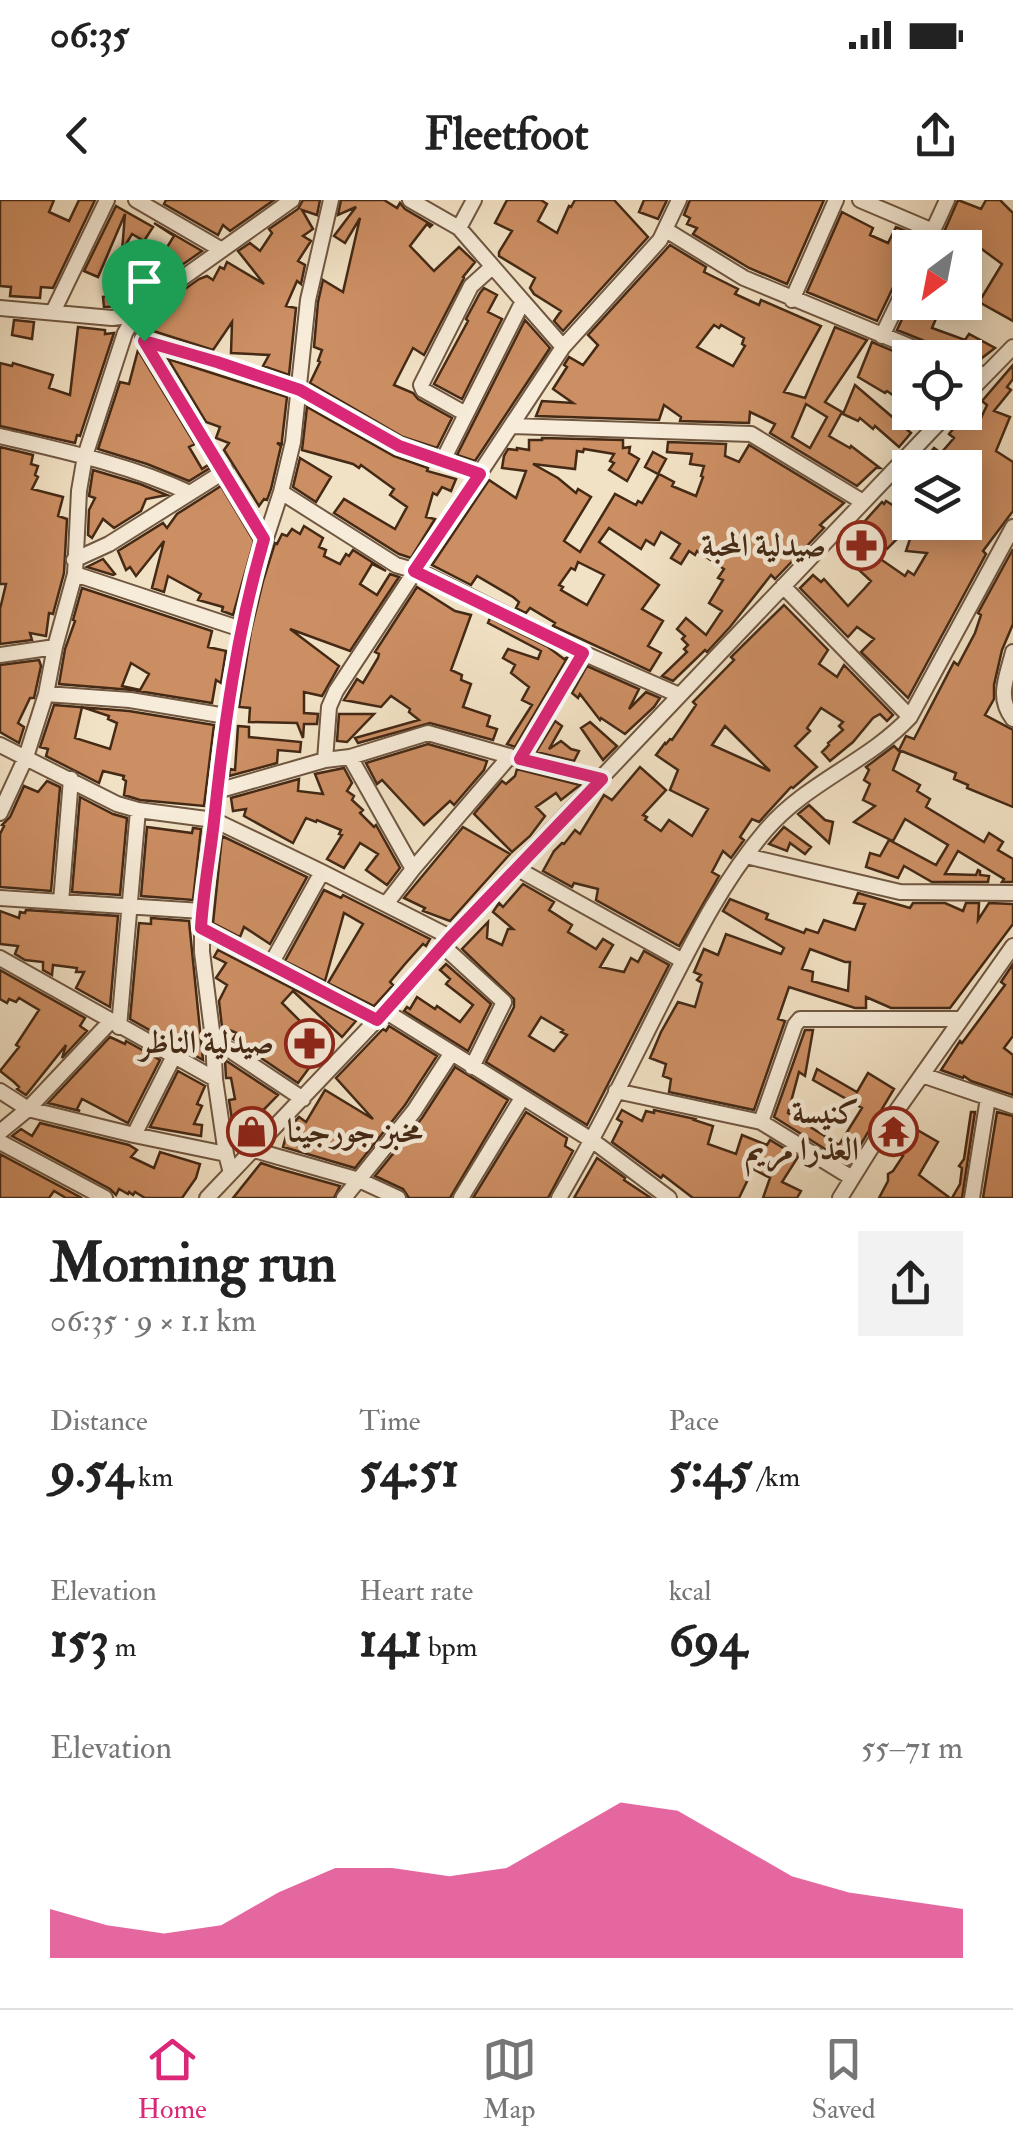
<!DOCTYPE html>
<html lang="en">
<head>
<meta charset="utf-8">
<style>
  :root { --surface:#fff; --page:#f2f2f2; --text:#222; --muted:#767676; --line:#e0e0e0; --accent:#db2777 }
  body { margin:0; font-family:"IM FELL Double Pica",Amiri,serif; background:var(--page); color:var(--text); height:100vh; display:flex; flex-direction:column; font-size:38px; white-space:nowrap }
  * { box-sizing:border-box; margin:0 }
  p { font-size:32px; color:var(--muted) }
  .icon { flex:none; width:55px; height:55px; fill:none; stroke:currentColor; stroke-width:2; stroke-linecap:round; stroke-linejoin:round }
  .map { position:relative; height:998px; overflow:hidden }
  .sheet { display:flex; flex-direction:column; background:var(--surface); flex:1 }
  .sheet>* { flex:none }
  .needle { width:65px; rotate:212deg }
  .controls { position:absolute; left:892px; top:30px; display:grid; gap:20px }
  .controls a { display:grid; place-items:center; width:90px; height:90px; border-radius:0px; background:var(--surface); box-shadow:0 5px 25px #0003; font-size:50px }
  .pin { position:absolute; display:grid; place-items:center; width:85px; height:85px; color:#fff; margin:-102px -42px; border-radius:50% 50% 50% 0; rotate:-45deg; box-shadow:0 0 10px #0007 }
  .pin .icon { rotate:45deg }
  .round { display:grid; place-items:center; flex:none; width:105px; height:105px; border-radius:0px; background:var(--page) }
  .overview { display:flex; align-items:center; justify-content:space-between; height:170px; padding:0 50px }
  h1 { font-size:55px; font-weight:700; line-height:75px }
  .figures { display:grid; grid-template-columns:repeat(3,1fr); gap:15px; height:170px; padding:10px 50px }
  .figures div { display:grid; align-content:center }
  .figures b { font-size:50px; font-weight:700 }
  .figures small { font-size:28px; font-weight:400 }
  .figures p { font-size:28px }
  .chart { height:280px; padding:20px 50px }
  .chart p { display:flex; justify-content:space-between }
  .chart svg { width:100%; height:180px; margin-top:10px; fill:var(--accent); opacity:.7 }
  .status { display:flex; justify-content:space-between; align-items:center; height:70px; padding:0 50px; background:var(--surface); direction:ltr }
  .status svg { height:28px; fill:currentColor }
  header { display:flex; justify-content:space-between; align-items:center; height:130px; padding:0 50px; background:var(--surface); font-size:45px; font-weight:700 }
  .dock { display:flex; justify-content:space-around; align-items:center; height:140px; border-top:2px solid var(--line); background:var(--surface); font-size:28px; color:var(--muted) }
  .dock a { display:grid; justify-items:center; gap:5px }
  .dock .current { color:var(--accent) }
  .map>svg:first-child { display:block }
  .building { fill:#cc8e63; stroke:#442915; stroke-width:2.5; fill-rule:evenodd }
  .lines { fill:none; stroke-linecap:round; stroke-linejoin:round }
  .minor-casing { stroke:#705741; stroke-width:18 }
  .minor { stroke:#f7ecd9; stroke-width:14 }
  .route-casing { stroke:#fff; stroke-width:20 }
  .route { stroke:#db2777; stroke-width:12 }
  .labels { text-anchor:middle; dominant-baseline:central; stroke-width:9; stroke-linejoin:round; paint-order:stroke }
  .poi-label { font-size:32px; font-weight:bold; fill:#442915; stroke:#f7ecd9; text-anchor:end }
</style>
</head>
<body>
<div class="status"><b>06:35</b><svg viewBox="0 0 49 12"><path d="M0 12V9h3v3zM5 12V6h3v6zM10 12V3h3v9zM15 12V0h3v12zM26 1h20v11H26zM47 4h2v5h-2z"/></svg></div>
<header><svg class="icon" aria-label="back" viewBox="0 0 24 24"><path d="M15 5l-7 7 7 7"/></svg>Fleetfoot<svg class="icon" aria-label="share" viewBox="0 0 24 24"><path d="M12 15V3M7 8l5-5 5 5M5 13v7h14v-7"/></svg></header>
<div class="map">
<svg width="1013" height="998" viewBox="0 0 1013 998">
  <rect width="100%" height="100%" fill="#f2e2c5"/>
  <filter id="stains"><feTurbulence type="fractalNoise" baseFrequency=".002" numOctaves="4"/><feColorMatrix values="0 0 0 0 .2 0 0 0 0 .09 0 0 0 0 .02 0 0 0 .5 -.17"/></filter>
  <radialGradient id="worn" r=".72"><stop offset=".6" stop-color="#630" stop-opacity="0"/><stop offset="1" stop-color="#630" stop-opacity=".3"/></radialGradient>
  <path class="building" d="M0,0H54L49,12L69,21L79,0H95L53,88L41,87L40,98L10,96L11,87L0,86Z
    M166,0H274L230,31L223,25L218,35L164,4Z
    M303,0H320L317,15L302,10L313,29L303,36L311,41L298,61L305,65L301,84L297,81L286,106L296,108L289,175L263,166L269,155L231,153L232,122L213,150L150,130L164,104L199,79L207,76L213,80L220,67L224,69L227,62L264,84L238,51L250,43L260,51L272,33L269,29L298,9Z
    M341,0H384L397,8L400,3L405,9L432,25L430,27L427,24L410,46L434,71L459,47L475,62L463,77L464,78L424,155L413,148L394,185L413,193L418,199L452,218L437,248L403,237L310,183L320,162L318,161L322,150L314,147L318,102L323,80L343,92L360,18L345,43L334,36L356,7L338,15Z
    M507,0H541L547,4L538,21L557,33L569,6L571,7L575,0H614L648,37L563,131L554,121L561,111L534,94L530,88L535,78L499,56V52L512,31L495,23Z
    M644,0H667L658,19L639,12Z
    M690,0H824L787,84L749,68L693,34L697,28L687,24L690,18L684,15Z
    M958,0L981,9L986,0H1000L1013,13V121L979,102L1002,64L979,47L965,70V48H937Z
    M116,6L153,27L144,41L132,34L122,51L125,14L98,77L84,71Z
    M842,12L873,28L870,35L888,43L896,27L919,36L915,47L912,45L910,48L904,61L910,64V67L900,73L877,121L807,92Z
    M154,23L202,51L169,74L160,68L165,60L161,57L174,36Z
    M670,45L706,67L704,72L738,89L735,94L759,105L761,100L821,126L784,192L805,198L835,127L867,140L825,202L842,212L829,236L850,248L851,246L880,268H876L857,286L770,233L775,224L750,212L749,223L680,221L681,217L664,205L659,220L536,216L542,201L573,203L553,189L567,167L564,165L569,157L583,165L598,145L588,135ZM714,125L719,128L721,125L744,138L742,144L745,146L733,166L697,147ZM806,204L827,217L810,248L792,237Z
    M120,69L136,70V75L156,77L155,85L125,106L104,107L103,97L136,94L119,86Z
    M484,88L497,95L488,112L502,119L462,199L434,184L468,121L466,119L480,93Z
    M910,102H943L932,128L965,140L969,134L995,148L978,161L968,158H949L942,148L897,130Z
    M14,120L34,122L32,139L12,135Z
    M525,120L550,148L475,261L457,255Z
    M78,127L105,130V134L114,133L80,236L77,235L75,243L0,226V163L12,166L13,163L53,175L49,188L70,195Z
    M872,142L910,158V207L887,191L885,193L858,177Z
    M138,150L195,244L189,247L202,269L208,265L210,268L189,281L147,264L98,249L120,182L129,184Z
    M168,159L287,197L282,240V244L277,243L281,246L271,289L267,300L264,299L259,306L224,250L229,243L216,238L220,227L206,222Z
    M1013,165V179L1007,187L1011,190L994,211L1010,217L996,251L1013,262V311L983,351L986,354L908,498L861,452L874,439L857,427L848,437L800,388L813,375L821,382L824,379L848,406L864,389L871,381L859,370L864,365L849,351L871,327L864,322L882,302L884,304L886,301L910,316L909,324L911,325L887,349L863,347L905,376L908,371L914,375L927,353L906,351L914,327L926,335L938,323L944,327L948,323L961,334L979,309L965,298V268H918L934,248L941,253L954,238L949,234L965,215L971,220L973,217L980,220L987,205L982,201Z
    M855,185L911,233L899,247L875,226L873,229L860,218L858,221L843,214Z
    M307,207L394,256L428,268L427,271L456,279L451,291L442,287L437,295L433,293L426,317L435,319L411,358L399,354L334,313L344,299L395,329L407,307L390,295L394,289L361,265L359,268L353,264L302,250Z
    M542,238L623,240V248L630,247L629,253L639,259L627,281L609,270L614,263L610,261L614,254L584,249L583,252L577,251L575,269L533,264L558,278L576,293L578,289L591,297L564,341L580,352L615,294L636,305L638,301L642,303L659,274L674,282L672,286L696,296L703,277L701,276L704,266L690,264L692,254L667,252L668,242L726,244L725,256L739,262L749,245L844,303L820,325L824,328L777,377L775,379L771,375L730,427L707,452L705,450L673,481L662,476L687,452L684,449L688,445L682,439L685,436L677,429L686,418L706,435L722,411L709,403L723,380L718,378L724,369L697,351L695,355L689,351L681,364L671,358L680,344L661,332L654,345L646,340L641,349L609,328L599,342L659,385L642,409L663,421L648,446L661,453L650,471L553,426L555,423L530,408L526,413L516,408L519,402L513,397L477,376L471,385L432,365L489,280L516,298L526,271L502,268L504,256L508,249L517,250V248L529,250V240H542ZM578,362L604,375L587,405L561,390L563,387L559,385L571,368L575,370Z
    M0,247L33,255L31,264L38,266L35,275L38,277L32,289L63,297L58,316L67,319L64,373L53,414L49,413L46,436L30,433L32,440L0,444V409L6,384H0Z
    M653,252L666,259L658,274L645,267Z
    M300,258L331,277L316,302L293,287Z
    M93,270L140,284L167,295L146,299L141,311L114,328L103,319L92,338L88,335L89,310L95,298L89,296Z
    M221,286L254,341L233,415L222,411L223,407L198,400L201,394L168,376L164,392L152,388L164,341L136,376L130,367L126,370L118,351L163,323L167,328L177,314Z
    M304,326L323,338L319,347L326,350L324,356L340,364L346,354L349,356L353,350L386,371L372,364L360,384L377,395L390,374L399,377L350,451L290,429L339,466L322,496L304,492V513L318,514L317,524H304L303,538L297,523L249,522L250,508L239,507L251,431L263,381L275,343L277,344L282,334L287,336L292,329L300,334Z
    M1013,349V424L1002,450L994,485V499L985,515L1013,530V607L967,588L968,585L954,579L956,573L899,550L906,536L914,539L954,462L958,465L975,433L981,415L978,413Z
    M103,359L115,374L113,375L87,367Z
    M417,387L455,411L471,415L451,470L462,475L461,480L471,484L463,507L490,516L487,526L497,529L493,540L430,523L358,543L355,538L419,520L409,512L410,509L391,496L381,507L344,500L357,479L363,483L378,458L379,454L375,452Z
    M82,388L212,431L208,447L226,451L221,483L216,480L212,503L132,490L59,484L65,449L75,421L73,420ZM131,463L149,474L140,490L122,486Z
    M784,405L828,450L819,464L837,477L844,465L893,515L887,521L880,514L873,518L853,542L830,561L822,552L829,545L828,543L843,530L839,526L843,522L821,508L807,528L810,531L795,546L817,567L793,588L791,587L759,622L752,619L740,637L744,640L731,658L723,651L712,672L719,676L679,746L596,700L598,689L574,683L572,687L543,671L554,651L562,643L564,644L575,630L580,634L604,595L612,600L640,567L666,590L643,615L647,617L645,620L661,631L669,620L692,636L708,609L670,590L678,570L656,555L665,543L666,544L670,539L672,540L679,530L696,505L693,502L734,460L731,457ZM725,526L770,571L712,545Z
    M490,418L548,447L564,459L568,457L515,547L507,544L532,505L522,500L529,487L511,473L515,465L503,458L508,449L538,459L541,451L488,423Z
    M39,460L41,466L34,498H30L18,523L24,527L19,543L0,532V465Z
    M587,466L639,489L629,509L646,492L660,498L654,507L625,534L601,518L600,520L580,494L578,498L572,493Z
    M54,505L129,511L214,525L204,606L140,600L124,595L126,581L123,579L124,576L103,571L99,583L46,556L48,549L40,547ZM82,507L109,516L108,519L117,523L110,549L75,538Z
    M339,514H374L347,542L337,541Z
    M555,521L562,526L549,549L561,541L571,549L579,551L574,561L536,552Z
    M590,522L617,546L603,560L581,528Z
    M238,526L249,527V537L301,542L300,552L278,550L277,563L229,576L230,569L235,570Z
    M428,544L487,561L484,570L454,605L450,601L424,625L382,580L377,584L366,563Z
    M894,546L900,552L893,570L920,585L917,591L930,599L926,607L984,642L989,633L1003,642L998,650L1013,659V682H1002L1004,679L958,651L945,674L976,675L978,670L980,671V675L989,676L988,682H932L904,666L898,678L866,667L870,653L880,656L889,640L936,665L948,645L905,619L893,641L854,622L875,606L863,600L870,584L864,580L869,570L866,567Z
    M344,568L352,583L347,591L354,596L352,600L363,610L360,613L374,627L376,625L400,668L387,685L366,670L378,654L360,643L344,668L327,659L342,635L339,634L341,630L317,620L316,622L306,618L293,643L244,616L246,609L233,611L231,598L299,579L298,591L323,594L315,574Z
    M517,569L580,585L561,600L556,593L536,607L545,616L530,636L512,652L474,614L502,581L506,584L515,576Z
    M47,581L60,587L51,691L0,687V634L4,626L2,625L10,617L24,586L38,592Z
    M80,597L113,614L127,618L120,695L72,692Z
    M809,605L825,620L833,622L829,643L798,614Z
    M147,627L192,633L193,628L201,629L193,700L141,696Z
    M463,627L510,654L450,721L423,711L425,708L404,698Z
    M784,627L811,647L805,654L790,643L787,651L769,644Z
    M222,636L307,677L270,744L244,727L240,737L213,723Z
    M523,684L554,702L549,710L572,725L568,732L596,749L603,739L613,745L600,767L624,772L631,758L638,762L644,751L669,765L587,925L486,862L514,807V799L462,749L488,722L487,738L502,745L508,729H513L493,712L499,703L503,707ZM541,817L563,830L561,832L567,835L554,851L529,836Z
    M324,690L341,698L343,695L430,739L426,746L423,744L405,764L390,782L393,785L374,806L328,783L363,724L344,713L325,781L285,761Z
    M858,693L910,708L913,703H945L963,711L966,703H979L978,720L989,703L1013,704V724L950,808H891L866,797V808H855L789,787L778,819L785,821L754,910L669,892L671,879L663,876L666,864L650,858L661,832L678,802L695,807L702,783L697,780L701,775L694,772L704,749L718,755L726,734L781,754L784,748L723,711L730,699L768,714L766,719L804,733L806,729L818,733L824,720L855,730L865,704L854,703ZM810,749L845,762H850L848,791L812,781L813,772L802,769Z
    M26,710L118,716L110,807L76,788L84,772H76L77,768L53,765L52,775L43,770V762L25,760L15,754L18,746L0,744V711L19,718L20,712L25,713Z
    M151,718L189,721L203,860L130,819L139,723L151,724Z
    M218,750L356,821L342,837L293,791L282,803L327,848L309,868L298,883L233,839L237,833L222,827L219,801L227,785L216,778L226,763L214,757Z
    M446,764L491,804L468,851L404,811L407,807L410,809L417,797L435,809L437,806L460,822L473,805L446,784L450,779L440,770Z
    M1013,764V836L1004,848L1013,855V895L971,881L964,876L963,878L941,870L960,841L962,843L1005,785L1001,782Z
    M0,770L85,818L80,826L87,831L62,858L66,845L26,895L17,889L19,887L14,882L0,871L19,847L16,845L39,810L19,798L16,802L9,799L7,803L0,799Z
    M389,826L437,856L405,905L355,968L283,947L288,929L299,917L306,922L325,890L373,919L336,878L383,829L386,831Z
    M805,830H813L805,876L799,872L788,913L839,945L862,908L813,880L817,869L857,892L868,873L894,889L849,964L774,917Z
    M110,837L125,844L126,841L160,860L128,923L82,899L77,909L80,911L48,903Z
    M225,860L278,895L240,934L238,920H232L229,900L235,899L231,878H226Z
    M455,867L508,900L450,998H409L403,989L375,976L422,918Z
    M178,871L205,886L197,904L202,906L194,924L202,925L201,936L150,927Z
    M622,910L642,921L646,911L654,913V910L695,919L694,920L713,926L708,944L736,954L742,935L767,945L770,940L798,957L782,982L801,991L797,998H763L770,978L753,969L739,998H693L663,975L661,978L657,975L612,942L622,922L617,919Z
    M526,912L567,938L565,946L573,951L548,998H473Z
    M971,912H975L962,998H952L960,984L962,968L959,966L964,959Z
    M997,912L1013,916V998H983Z
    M902,921L938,942L919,975L950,998H879L888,981V974L893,971L903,956L885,946Z
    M40,923L129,945L137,950L131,957L154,968L160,952L200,964L196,978L182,998H145L135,992L133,995L129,992L128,994L119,989L116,995L110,989L12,936L21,929L32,936Z
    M0,954L82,998H66L54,991L49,998H0Z
    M597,958L625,978L624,980L651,998H574Z
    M261,963L276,968L340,986L334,998H233Z"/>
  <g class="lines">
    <defs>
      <path id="minor" d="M136,0L222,50
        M410,0L459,28L563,147
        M860,0L933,31
        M459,28L474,0
        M666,30L744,78L938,158
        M925,48L947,0
        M792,100L836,0
        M0,108L112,118L129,116L292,0
        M53,112L107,0
        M882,136L910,78
        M143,138L265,339
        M144,141L217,162L300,190L399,247L481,274
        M965,168L985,175
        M965,196L1013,147
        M466,214L423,190L421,185L471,86L492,67
        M512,226L751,234L863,302
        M0,236C64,251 130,265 190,293
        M442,262L522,103
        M281,292L396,365L423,373L583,453L679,495
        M74,360L109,344L225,271
        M75,374L241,429
        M783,386L910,517
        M1013,452C1007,477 996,497 1013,519
        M0,455L55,447
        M46,494L130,500L226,516
        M0,545L117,604L138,610L214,620L322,672L450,737
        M350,557L413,669
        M520,559L583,453
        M325,560L329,507L336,491L563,147L660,40L679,0
        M217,591L325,560L350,557L428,533L520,559L602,579
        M0,613L26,557L46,494L55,447L75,374L79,291L85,256L125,133L132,121
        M746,656L900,692L1013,693
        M516,668L683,761
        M0,698L202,711
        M61,702L71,579
        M386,704L413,669L510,556
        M201,729L377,820
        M443,746L504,802L472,867
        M0,758L215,879
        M271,764L322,672
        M385,811L593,941L669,998
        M119,827L138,610
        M213,839L303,899
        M922,875L1013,906
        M0,891L28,909L134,935L226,954
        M616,891L761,922L852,978
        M761,922L795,825L800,819H961
        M0,932L28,909L110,822
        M134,935L174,856
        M0,942L105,998
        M254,950L359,980L398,998
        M231,973L226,954L215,879L213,839L202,752V711L226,516L241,429L253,378L281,292L293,242L308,100L331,0
        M207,998L385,811L450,737L949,212
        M344,998L414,911L451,854
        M461,998L522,898
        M559,998C598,932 631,863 666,794C695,737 724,679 766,630C807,582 868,562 910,517L1013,327
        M840,998L876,940L1013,746
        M972,998L988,898"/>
    </defs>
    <use href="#minor" class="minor-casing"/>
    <use href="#minor" class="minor"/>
  </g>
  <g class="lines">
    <defs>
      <path id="route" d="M144,141L217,162L300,190L399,246L480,274L414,371L583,453L520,559L602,579L450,738L377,820L201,728C203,692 210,657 214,621C224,525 237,431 264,339Z"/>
    </defs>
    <use href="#route" class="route-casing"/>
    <use href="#route" class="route"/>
  </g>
  <defs>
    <symbol id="pharmacy-ring" viewBox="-11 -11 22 22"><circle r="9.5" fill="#f7ecd9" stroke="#8f2418" stroke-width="1.5"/><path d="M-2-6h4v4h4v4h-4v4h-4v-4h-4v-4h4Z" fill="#8f2418"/></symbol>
    <symbol id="temple-ring" viewBox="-11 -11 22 22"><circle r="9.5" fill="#f7ecd9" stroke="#8f2418" stroke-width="1.5"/><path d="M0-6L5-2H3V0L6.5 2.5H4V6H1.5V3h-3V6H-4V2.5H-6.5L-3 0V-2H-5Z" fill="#8f2418"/></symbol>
    <symbol id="shop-ring" viewBox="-11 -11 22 22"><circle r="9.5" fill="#f7ecd9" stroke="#8f2418" stroke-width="1.5"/><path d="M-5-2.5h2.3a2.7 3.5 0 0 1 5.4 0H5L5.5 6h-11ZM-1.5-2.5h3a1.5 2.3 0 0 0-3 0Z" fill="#8f2418"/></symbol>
  </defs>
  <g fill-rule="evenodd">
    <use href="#pharmacy-ring" x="834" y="318" width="55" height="55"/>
    <use href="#pharmacy-ring" x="282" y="816" width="55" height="55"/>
    <use href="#temple-ring" x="866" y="904" width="55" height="55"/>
    <use href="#shop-ring" x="224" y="904" width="55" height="55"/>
  </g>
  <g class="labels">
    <g class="poi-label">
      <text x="826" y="346">صيدلية المحبة</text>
      <text x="274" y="843">صيدلية الناظر</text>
      <text x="859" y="913">كنيسة<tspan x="859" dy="37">العذرا مريم</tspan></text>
      <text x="287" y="932" text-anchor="start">مخبز جورجينا</text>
    </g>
  </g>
  <rect width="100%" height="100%" filter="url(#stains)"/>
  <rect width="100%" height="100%" fill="url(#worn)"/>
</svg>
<div class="controls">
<a><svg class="needle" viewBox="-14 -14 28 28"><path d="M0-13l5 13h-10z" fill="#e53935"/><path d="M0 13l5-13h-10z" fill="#767676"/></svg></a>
<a><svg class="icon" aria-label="locate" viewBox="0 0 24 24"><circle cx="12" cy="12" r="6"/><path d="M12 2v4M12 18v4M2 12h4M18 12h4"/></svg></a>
<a><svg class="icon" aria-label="layers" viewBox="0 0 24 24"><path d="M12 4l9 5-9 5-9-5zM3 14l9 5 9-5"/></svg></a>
</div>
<div class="pin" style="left:144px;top:141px;background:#1e9e55"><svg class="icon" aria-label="arrive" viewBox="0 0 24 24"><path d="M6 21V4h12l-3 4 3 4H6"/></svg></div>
</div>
<section class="sheet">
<div class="overview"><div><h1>Morning run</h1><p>06:35 · 9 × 1.1 km</p></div><a class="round"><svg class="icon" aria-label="share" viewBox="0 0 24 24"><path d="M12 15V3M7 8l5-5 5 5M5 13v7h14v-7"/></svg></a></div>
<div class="figures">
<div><p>Distance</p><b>9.54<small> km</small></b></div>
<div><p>Time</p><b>54:51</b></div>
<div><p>Pace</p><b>5:45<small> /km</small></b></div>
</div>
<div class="figures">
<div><p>Elevation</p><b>153<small> m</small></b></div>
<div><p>Heart rate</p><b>141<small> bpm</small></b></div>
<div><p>kcal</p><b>694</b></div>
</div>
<div class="chart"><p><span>Elevation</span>55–71 m</p>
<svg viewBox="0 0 160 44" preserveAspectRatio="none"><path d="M0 44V32L10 36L20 38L30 36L40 28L50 22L60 22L70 24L80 22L90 14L100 6L110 8L120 16L130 24L140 28L150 30L160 32V44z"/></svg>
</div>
</section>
<nav class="dock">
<a class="current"><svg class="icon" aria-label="home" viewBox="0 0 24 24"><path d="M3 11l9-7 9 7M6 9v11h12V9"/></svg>Home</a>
<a><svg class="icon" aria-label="map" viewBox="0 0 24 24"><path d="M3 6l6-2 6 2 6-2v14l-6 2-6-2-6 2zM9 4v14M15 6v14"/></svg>Map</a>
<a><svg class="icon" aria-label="saved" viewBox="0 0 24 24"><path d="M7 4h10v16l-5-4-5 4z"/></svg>Saved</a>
</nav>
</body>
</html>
